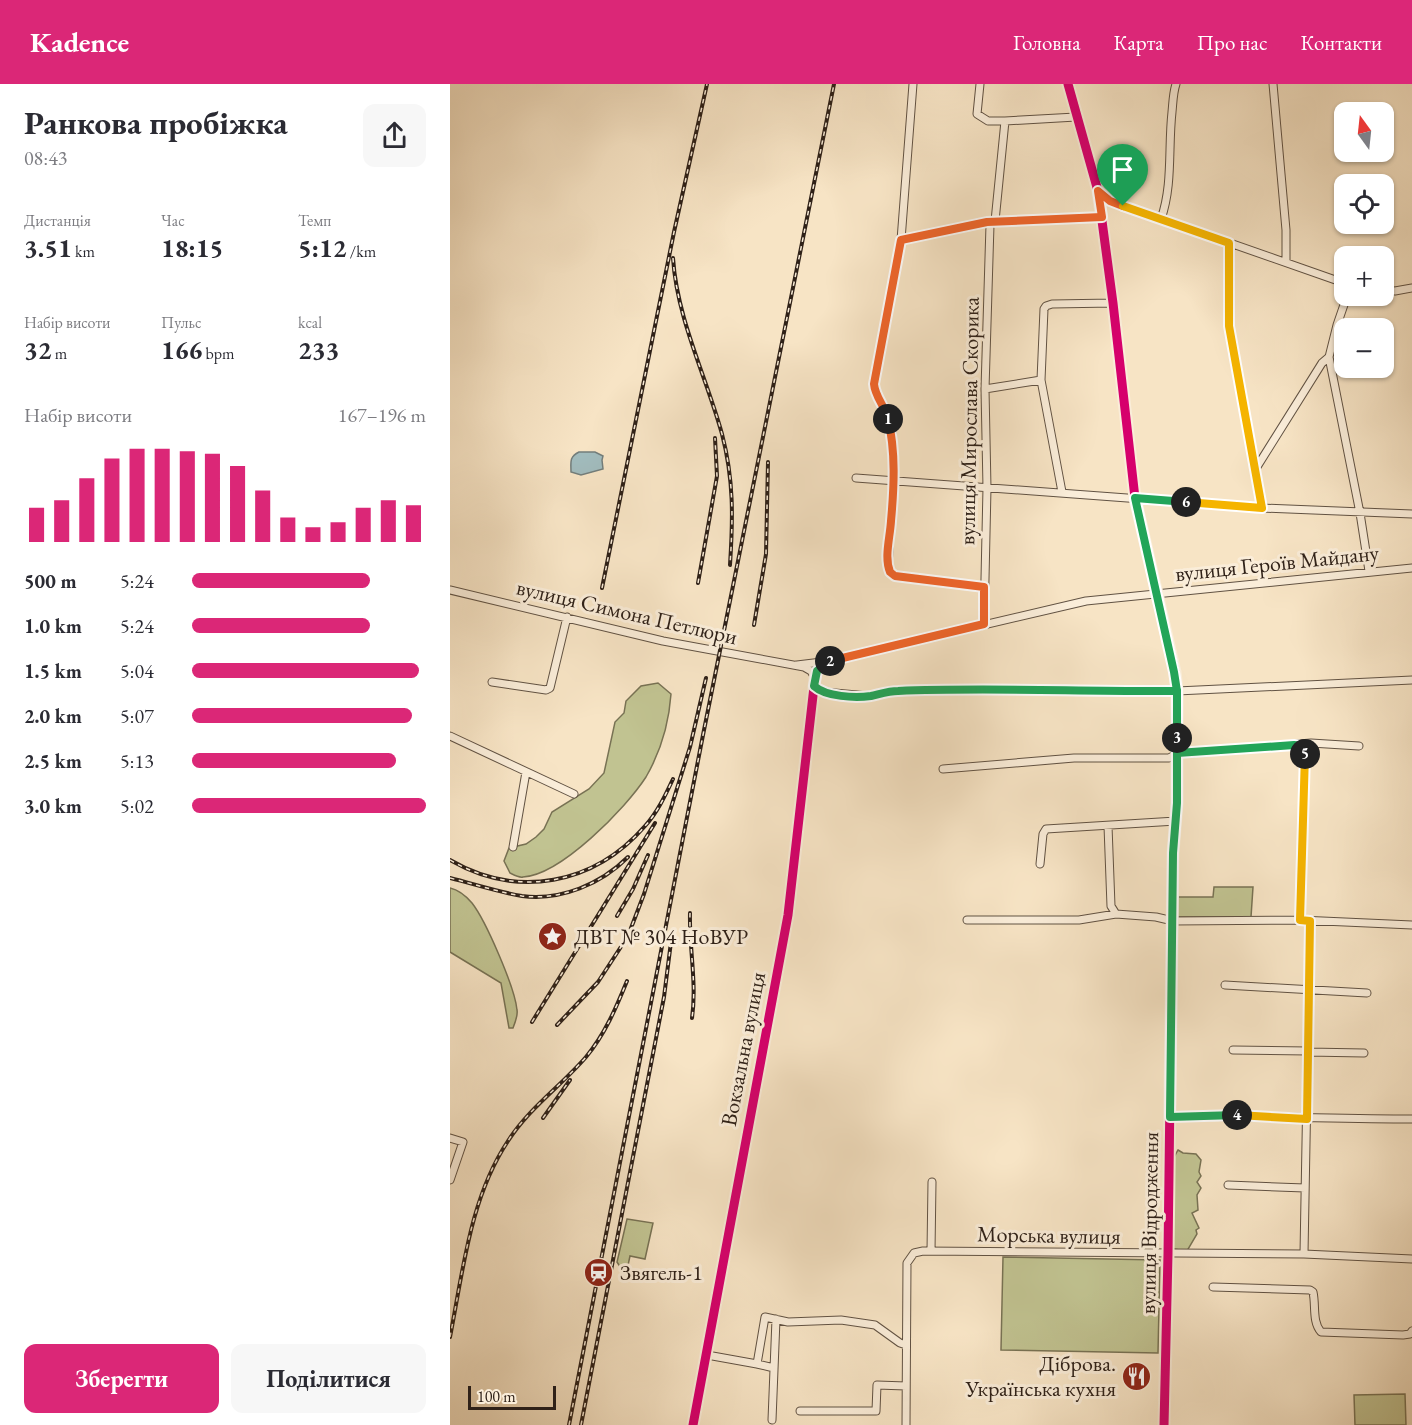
<!DOCTYPE html>
<html lang="uk">
<head>
<meta charset="utf-8">
<style>
  :root { --surface:#fff; --page:#f7f7f7; --text:#2b2b33; --muted:#7c7c81; --accent:#db2777 }
  body { margin:0; font-family:"EB Garamond",serif; background:var(--page); color:var(--text); height:100vh; display:flex; flex-direction:column; font-size:22px; white-space:nowrap }
  * { box-sizing:border-box; margin:0 }
  p { font-size:20px; color:var(--muted) }
  .icon { flex:none; width:33px; height:33px; fill:none; stroke:currentColor; stroke-width:2; stroke-linecap:round; stroke-linejoin:round }
  .map { position:relative; flex:1; overflow:hidden }
  .sheet { display:flex; flex-direction:column; background:var(--surface); width:450px }
  .sheet>* { flex:none }
  .needle { width:39px; rotate:345deg }
  .tools { position:absolute; left:884px; top:18px; display:grid; gap:12px }
  .tools a { display:grid; place-items:center; width:60px; height:60px; border-radius:12px; background:var(--surface); box-shadow:0 2px 4px #0004; font-size:30px }
  .scale { position:absolute; left:18px; bottom:15px; width:88px; box-sizing:border-box; padding-left:6px; border:3px solid #2f2118; border-top:0; font-size:16px; line-height:21px; white-space:nowrap; color:#2f2118; -webkit-text-stroke:4px #faedd9; paint-order:stroke }
  .pin { position:absolute; display:grid; place-items:center; width:51px; height:51px; color:#fff; margin:-62px -26px; border-radius:50% 50% 50% 0; rotate:-45deg; box-shadow:0 0 6px #0007 }
  .pin .icon { rotate:45deg }
  .km { position:absolute; width:30px; height:30px; margin:-15px; border-radius:50%; background:#222; color:#fff; font-size:16px; line-height:30px; text-align:center }
  .round { display:grid; place-items:center; flex:none; width:63px; height:63px; border-radius:12px; background:var(--page) }
  .overview { display:flex; align-items:center; justify-content:space-between; height:102px; padding:0 24px }
  h1 { font-size:33px; font-weight:700; line-height:45px }
  .stats { display:grid; grid-template-columns:repeat(3,1fr); gap:9px; height:102px; padding:6px 24px }
  .stats div { display:grid; align-content:center }
  .stats b { font-size:26px; font-weight:700 }
  .stats small { font-size:16px; font-weight:400 }
  .stats p { font-size:16px }
  .chart { height:168px; padding:12px 24px }
  .chart p { display:flex; justify-content:space-between }
  .chart svg { width:100%; height:108px; margin-top:6px; stroke:var(--accent); stroke-width:6 }
  .cta { display:flex; gap:12px; margin-top:auto; padding:12px 24px }
  .cta a { flex:1; height:69px; border-radius:12px; background:var(--accent); color:#fff; font-size:24px; font-weight:700; line-height:69px; text-align:center }
  .cta a+a { background:var(--page); color:var(--text) }
  ul { padding:0 24px; list-style:none; font-size:20px }
  li { display:grid; grid-template-columns:96px 72px 1fr; align-items:center; height:45px }
  li i { height:15px; border-radius:8px; background:var(--accent) }
  header { display:flex; align-items:center; gap:36px; box-sizing:border-box; height:84px; padding:0 30px; background:var(--accent); color:#fff }
  header strong { font-size:28px }
  nav { display:flex; gap:33px; margin-inline-start:auto; font-size:21px }
  main { display:flex; flex:1; min-height:0 }
  .map>svg:first-child { display:block }
  .green { fill:#c1c391; stroke:#787254; stroke-width:1.5 }
  .water { fill:#a1bcbe; stroke:#737e7c; stroke-width:1.5 }
  .lines { fill:none; stroke-linecap:round; stroke-linejoin:round }
  .minor-casing { stroke:#615243; stroke-width:9 }
  .minor { stroke:#faedd9; stroke-width:7 }
  .rail-casing { stroke:#2f2118; stroke-width:4 }
  .rail { stroke:#faedd9; stroke-width:1.5; stroke-dasharray:4.5; stroke-linecap:butt }
  .cycleway-casing { stroke:#faedd9; stroke-width:13 }
  .cycleway { stroke:#d6006c; stroke-width:9 }
  .split-1-casing { stroke:#fff; stroke-width:12 }
  .split-2-casing { stroke:#fff; stroke-width:12 }
  .split-3-casing { stroke:#fff; stroke-width:12 }
  .split-4-casing { stroke:#fff; stroke-width:12 }
  .split-5-casing { stroke:#fff; stroke-width:12 }
  .split-6-casing { stroke:#fff; stroke-width:12 }
  .split-7-casing { stroke:#fff; stroke-width:12 }
  .split-1 { stroke:#f0652b; stroke-width:8 }
  .split-2 { stroke:#f0652b; stroke-width:8 }
  .split-3 { stroke:#22a559; stroke-width:8 }
  .split-4 { stroke:#22a559; stroke-width:8 }
  .split-5 { stroke:#f5b400; stroke-width:8 }
  .split-6 { stroke:#22a559; stroke-width:8 }
  .split-7 { stroke:#f5b400; stroke-width:8 }
  .labels { text-anchor:middle; dominant-baseline:central; stroke-width:6; stroke-linejoin:round; paint-order:stroke }
  .street-label { font-size:22px; fill:#2f2118; stroke:#faedd9 }
  .poi-label { font-size:22px; fill:#2f2118; stroke:#faedd9; text-anchor:start }
</style>
</head>
<body>
<header>
<strong>Kadence</strong>
<nav><a>Головна</a><a>Карта</a><a>Про нас</a><a>Контакти</a></nav>
</header>
<main>
<section class="sheet">
<div class="overview"><div><h1>Ранкова пробіжка</h1><p>08:43</p></div><a class="round"><svg class="icon" aria-label="share" viewBox="0 0 24 24"><path d="M12 15V3M7 8l5-5 5 5M5 13v7h14v-7"/></svg></a></div>
<div class="stats">
<div><p>Дистанція</p><b>3.51<small> km</small></b></div>
<div><p>Час</p><b>18:15</b></div>
<div><p>Темп</p><b>5:12<small> /km</small></b></div>
</div>
<div class="stats">
<div><p>Набір висоти</p><b>32<small> m</small></b></div>
<div><p>Пульс</p><b>166<small> bpm</small></b></div>
<div><p>kcal</p><b>233</b></div>
</div>
<div class="chart"><p><span>Набір висоти</span>167–196 m</p>
<svg viewBox="0 0 160 44" preserveAspectRatio="none"><path d="M5 44V30M15 44V27M25 44V18M35 44V10M45 44V6M55 44V6M65 44V7M75 44V8M85 44V13M95 44V23M105 44V34M115 44V38M125 44V36M135 44V30M145 44V27M155 44V29"/></svg>
</div>
<ul>
<li><b>500 m</b>5:24<i style="width:76%"></i></li>
<li><b>1.0 km</b>5:24<i style="width:76%"></i></li>
<li><b>1.5 km</b>5:04<i style="width:97%"></i></li>
<li><b>2.0 km</b>5:07<i style="width:94%"></i></li>
<li><b>2.5 km</b>5:13<i style="width:87%"></i></li>
<li><b>3.0 km</b>5:02<i style="width:100%"></i></li>
</ul>
<div class="cta"><a>Зберегти</a><a>Поділитися</a></div>
</section>
<div class="map">
<svg width="962" height="1341" viewBox="0 0 962 1341">
  <rect width="100%" height="100%" fill="#f7e4c5"/>
  <filter id="stains"><feTurbulence type="fractalNoise" baseFrequency=".00333" numOctaves="4"/><feColorMatrix values="0 0 0 0 .2 0 0 0 0 .09 0 0 0 0 .02 0 0 0 .5 -.17"/></filter>
  <radialGradient id="worn" r=".72"><stop offset=".6" stop-color="#630" stop-opacity="0"/><stop offset="1" stop-color="#630" stop-opacity=".3"/></radialGradient>
  <path class="green" d="M208,599L221,610C219,639 211,667 196,693C176,724 111,791 73,793C69,794 64,791 60,789L54,777L59,764L76,760L86,753L94,745L102,728L139,705L154,689L165,638L174,629L176,617L191,602Z
    M764,803H803L801,833H727L728,813H763Z
    M0,804C9,806 16,812 22,819C36,837 65,904 67,926C68,931 65,939 63,944H59L51,899L0,868Z
    M728,1066L733,1069L746,1070L751,1076L749,1088L751,1092L747,1098L751,1104L747,1111L748,1126L742,1129L749,1144L746,1146L747,1150L737,1167L723,1165L721,1162L722,1135L724,1125L722,1110L723,1075Z
    M177,1135L203,1139L195,1175L180,1172L177,1186L171,1184L167,1178Z
    M553,1173L710,1176L708,1269L551,1266Z
    M955,1310L956,1341H905L904,1311Z"/>
  <path class="water" d="M129,368H145L153,372L152,376L153,385L131,391L121,388C121,378 119,373 129,368Z"/>
  <g class="lines">
    <defs>
      <path id="minor" d="M463,0L451,156L424,300L426,310L436,325L442,350L443,396L438,483L440,488L445,492L534,503
        M530,0L527,30L538,37H555L545,137L540,141L535,305L537,404L534,540
        M618,0L648,107L663,219L685,414L725,588L727,607V719L723,769L718,1170L714,1341
        M823,0L836,146V177
        M555,37L626,33
        M648,107L660,117L894,199
        M711,135C723,101 718,64 722,28C723,18 723,9 726,0
        M451,156L537,138L652,133
        M779,159V242L812,424
        M933,206L945,207L962,204
        M879,273L910,429L919,487
        M535,305L591,296
        M805,386L872,279L879,273L887,241L897,212
        M406,394L812,424L962,430
        M612,408L591,296L594,225L596,222L602,220L663,219
        M0,506L213,557L354,583L361,587L365,594L367,587L377,579
        M347,581L380,577L636,517L962,484
        M42,598L96,606L100,604L117,533
        M364,602L374,608L418,612L447,607L530,605L727,607L962,596
        M0,652L124,710
        M847,661L852,662L855,670L850,836
        M493,685L624,674H719L727,670L861,659L909,662
        M658,742L661,822L666,830
        M63,763L76,688
        M590,780L593,750L596,745L726,737
        M517,836H629L666,830L706,833L723,837L850,836L962,841
        M775,901L917,909
        M783,966L858,967
        M858,968L914,969
        M720,1033C801,1031 881,1035 962,1035
        M0,1054L13,1058L0,1096
        M778,1101L855,1104
        M481,1167L482,1098
        M854,1170L860,837
        M763,1203L860,1206L863,1208C866,1221 862,1238 871,1248L953,1251L960,1250L962,1247
        M257,1271L307,1280L315,1233L338,1238L391,1236L425,1241L450,1259L456,1261
        M307,1280L324,1284
        M350,1327H426L427,1301L456,1302
        M322,1336L326,1235
        M243,1341L338,831L365,594
        M456,1341L457,1179L464,1169L473,1167L854,1170L962,1175"/>
    </defs>
    <use href="#minor" class="minor-casing"/>
    <use href="#minor" class="minor"/>
    <defs>
      <path id="rail" d="M223,174C227,235 256,292 272,350C284,396 283,435 280,481
        M248,499L267,392L265,354
        M152,504L224,148L257,0
        M304,541L316,470L318,378
        M0,776C67,815 144,801 195,742C207,729 215,712 223,695
        M0,794C24,800 48,808 72,812C111,817 151,800 178,773
        M240,829C239,864 247,899 242,934
        M167,832L183,805L198,771
        M82,938L205,739
        M107,941L148,898L178,852L194,810L240,663L256,594
        M93,1034L120,996
        M0,1253C13,1187 20,1114 58,1057C79,1024 111,1002 136,973C155,950 166,924 177,897
        M119,1341L253,651L384,0
        M131,1341L214,913L222,850"/>
    </defs>
    <use href="#rail" class="rail-casing"/>
    <use href="#rail" class="rail"/>
    <defs>
      <path id="cycleway" d="M618,0L648,107L663,219L685,414L725,588L727,607V719L723,769L718,1170L714,1341
        M243,1341L338,831L365,594"/>
    </defs>
    <use href="#cycleway" class="cycleway-casing"/>
    <use href="#cycleway" class="cycleway"/>
  </g>
  <g class="lines">
    <defs>
      <path id="split-1" d="M438,335C435,322 425,313 424,300L451,156L537,138L652,133L648,107L660,117L673,122"/>
      <path id="split-2" d="M380,577L534,540V503L445,492L440,488C434,473 440,454 441,437C444,404 446,368 438,335"/>
      <path id="split-3" d="M380,577L367,587L364,602C376,613 405,614 421,612C430,610 439,607 448,607C541,603 634,608 727,607V654"/>
      <path id="split-4" d="M727,654V719L723,769L720,1033L787,1031"/>
      <path id="split-5" d="M787,1031L857,1035L860,837L850,836L855,670"/>
      <path id="split-6" d="M736,418L685,414L724,588L727,607V669L844,661L852,662L855,670"/>
      <path id="split-7" d="M673,122L779,159V242L812,424L736,418"/>
    </defs>
    <use href="#split-1" class="split-1-casing"/>
    <use href="#split-2" class="split-2-casing"/>
    <use href="#split-3" class="split-3-casing"/>
    <use href="#split-4" class="split-4-casing"/>
    <use href="#split-5" class="split-5-casing"/>
    <use href="#split-6" class="split-6-casing"/>
    <use href="#split-7" class="split-7-casing"/>
    <use href="#split-1" class="split-1"/>
    <use href="#split-2" class="split-2"/>
    <use href="#split-3" class="split-3"/>
    <use href="#split-4" class="split-4"/>
    <use href="#split-5" class="split-5"/>
    <use href="#split-6" class="split-6"/>
    <use href="#split-7" class="split-7"/>
  </g>
  <defs>
    <symbol id="sight-disc" viewBox="-11 -11 22 22"><circle r="9.5" fill="#8f2418" stroke="#faedd9"/><path d="M0-6L1.8-2.2L6-1.7L2.9 1.2L3.7 5.4L0 3.3L-3.7 5.4L-2.9 1.2L-6-1.7L-1.8-2.2Z" fill="#fff"/></symbol>
    <symbol id="station-disc" viewBox="-11 -11 22 22"><circle r="9.5" fill="#8f2418" stroke="#faedd9"/><path d="M-3-6H3Q5-6 5-4V2Q5 4 3 4L4.5 6H3L1.5 4h-3L-3 6H-4.5L-3 4Q-5 4-5 2V-4Q-5-6-3-6ZM-3.5-4v3h7v-3ZM-3.5 1v1.5H-2V1ZM2 1v1.5H3.5V1Z" fill="#fff"/></symbol>
    <symbol id="restaurant-disc" viewBox="-11 -11 22 22"><circle r="9.5" fill="#8f2418" stroke="#faedd9"/><path d="M-5-6h1v4h1v-4h1v4h1v-4h1v5L-1.5 .5V6h-2V.5L-5-1ZM5-6V6H3V1.5H1.5Q1.5-4 5-6Z" fill="#fff"/></symbol>
  </defs>
  <g fill-rule="evenodd">
    <use href="#sight-disc" x="86" y="836" width="33" height="33"/>
    <use href="#station-disc" x="132" y="1172" width="33" height="33"/>
    <use href="#restaurant-disc" x="670" y="1276" width="33" height="33"/>
  </g>
  <g class="labels">
    <g class="street-label">
      <text transform="translate(519 337) rotate(-89)">вулиця Мирослава Скорика</text>
      <text transform="translate(827 479) rotate(-6)">вулиця Героїв Майдану</text>
      <text transform="translate(177 528) rotate(13)">вулиця Симона Петлюри</text>
      <text transform="translate(293 965) rotate(-79)">Вокзальна вулиця</text>
      <text transform="translate(699 1139) rotate(-89)">вулиця Відродження</text>
      <text transform="translate(599 1151) rotate(1)">Морська вулиця</text>
    </g>
    <g class="poi-label">
      <text x="124" y="852">ДВТ № 304 НоВУР</text>
      <text x="170" y="1188">Звягель-1</text>
      <text x="666" y="1279" text-anchor="end">Діброва.<tspan x="666" dy="25">Українська кухня</tspan></text>
    </g>
  </g>
  <rect width="100%" height="100%" filter="url(#stains)"/>
  <rect width="100%" height="100%" fill="url(#worn)"/>
</svg>
<div class="tools">
<a><svg class="needle" viewBox="-14 -14 28 28"><path d="M0-13l5 13h-10z" fill="#e53935"/><path d="M0 13l5-13h-10z" fill="#7c7c81"/></svg></a>
<a><svg class="icon" aria-label="locate" viewBox="0 0 24 24"><circle cx="12" cy="12" r="6"/><path d="M12 2v4M12 18v4M2 12h4M18 12h4"/></svg></a>
<a>+</a>
<a>−</a>
</div>
<div class="scale">100 m</div>
<div class="pin" style="left:673px;top:122px;background:#1e9e55"><svg class="icon" aria-label="arrive" viewBox="0 0 24 24"><path d="M6 21V4h12l-3 4 3 4H6"/></svg></div>
<b class="km" style="left:438px;top:335px">1</b>
<b class="km" style="left:380px;top:577px">2</b>
<b class="km" style="left:727px;top:654px">3</b>
<b class="km" style="left:787px;top:1031px">4</b>
<b class="km" style="left:855px;top:670px">5</b>
<b class="km" style="left:736px;top:418px">6</b>
</div>
</main>
</body>
</html>
